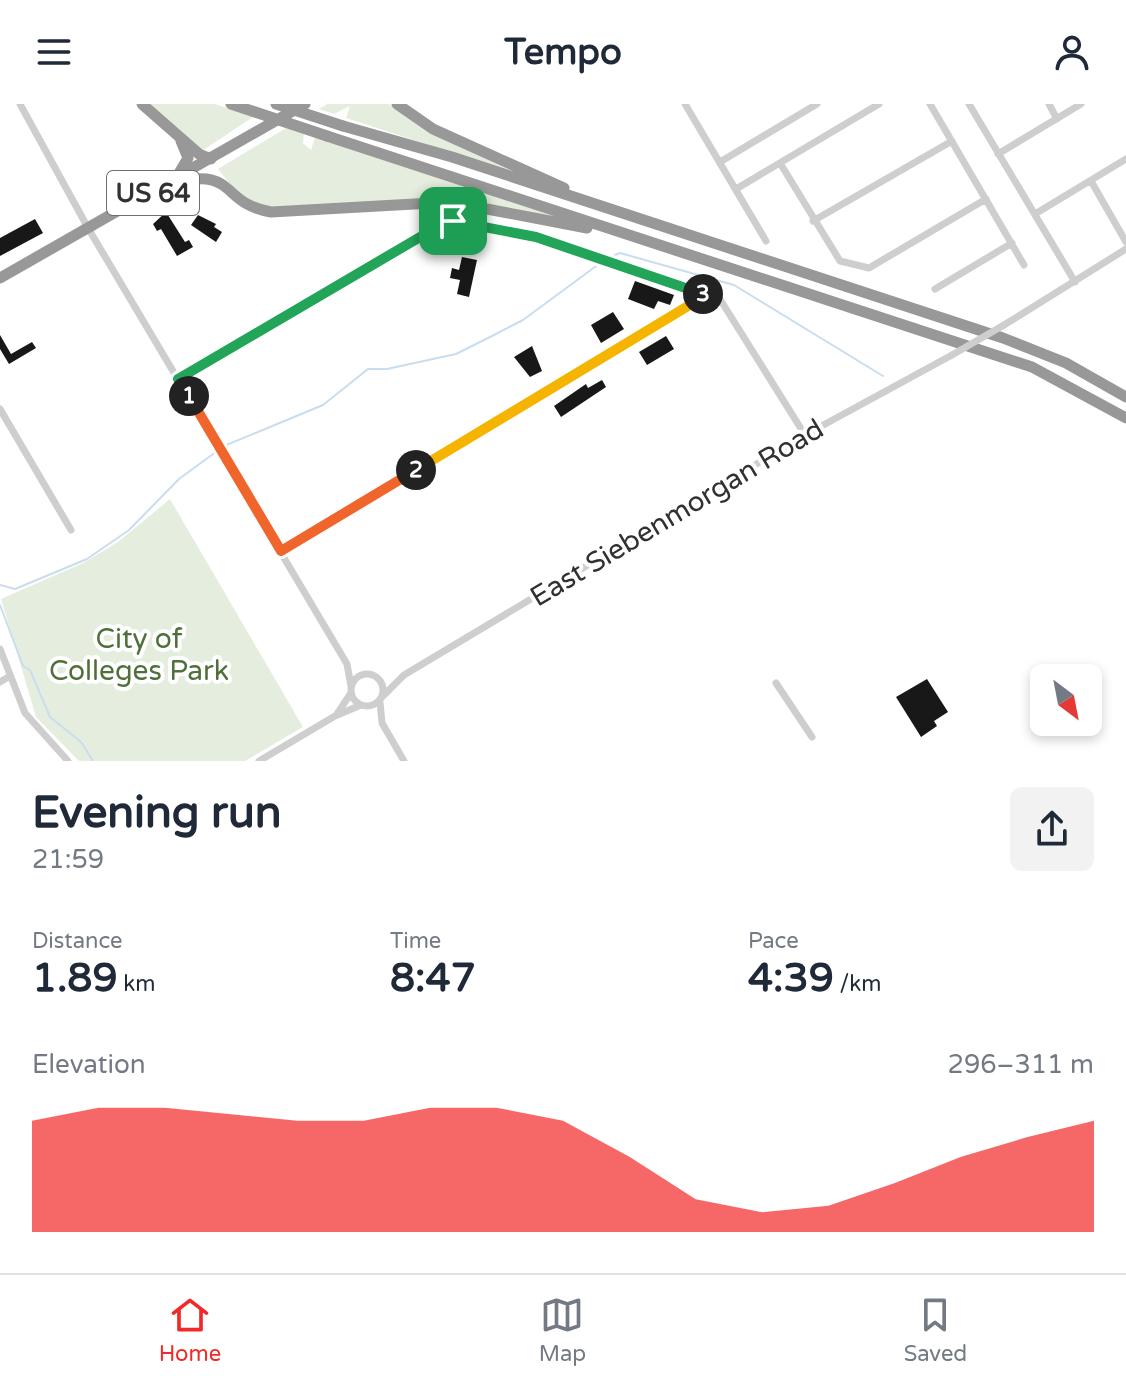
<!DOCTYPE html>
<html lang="en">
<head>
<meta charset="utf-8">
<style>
  :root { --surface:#fff; --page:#f2f2f3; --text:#1f2937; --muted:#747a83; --line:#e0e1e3; --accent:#f22928 }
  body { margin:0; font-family:"Varela Round",sans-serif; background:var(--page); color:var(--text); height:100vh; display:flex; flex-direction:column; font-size:30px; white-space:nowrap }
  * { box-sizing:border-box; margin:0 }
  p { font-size:26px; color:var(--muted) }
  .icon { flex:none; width:44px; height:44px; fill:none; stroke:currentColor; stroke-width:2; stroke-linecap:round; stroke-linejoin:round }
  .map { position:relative; height:657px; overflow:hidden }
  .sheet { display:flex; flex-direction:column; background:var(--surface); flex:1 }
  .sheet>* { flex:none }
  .needle { width:52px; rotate:148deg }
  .tools { position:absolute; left:1030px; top:560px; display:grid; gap:16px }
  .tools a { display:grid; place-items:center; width:72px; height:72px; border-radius:12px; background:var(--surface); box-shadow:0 4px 12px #0003; font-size:40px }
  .pin { position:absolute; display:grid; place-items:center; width:68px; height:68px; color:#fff; margin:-34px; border-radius:16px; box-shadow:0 4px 12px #0006 }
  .km { position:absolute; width:40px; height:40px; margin:-20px; border-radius:50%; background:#222; color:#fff; font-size:22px; line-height:40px; text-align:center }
  .round { display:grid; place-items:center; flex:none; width:84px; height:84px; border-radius:12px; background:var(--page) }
  .summary { display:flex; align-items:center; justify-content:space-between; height:136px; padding:0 32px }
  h1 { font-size:44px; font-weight:800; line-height:60px }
  .stats { display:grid; grid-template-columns:repeat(3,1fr); gap:12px; height:136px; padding:8px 32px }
  .stats div { display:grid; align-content:center }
  .stats b { font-size:40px; font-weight:800 }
  .stats small { font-size:22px; font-weight:400 }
  .stats p { font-size:22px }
  .chart { height:224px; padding:16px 32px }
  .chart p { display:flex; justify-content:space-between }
  .chart svg { width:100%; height:144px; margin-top:8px; fill:var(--accent); opacity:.7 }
  header { display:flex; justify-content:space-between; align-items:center; height:104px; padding:0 32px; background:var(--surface); font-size:36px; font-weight:800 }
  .dock { display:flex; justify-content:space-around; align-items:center; height:112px; border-top:2px solid var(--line); background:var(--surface); font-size:22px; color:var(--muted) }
  .dock a { display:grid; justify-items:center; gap:4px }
  .dock .selected { color:var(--accent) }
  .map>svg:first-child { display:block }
  .green { fill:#e5eede }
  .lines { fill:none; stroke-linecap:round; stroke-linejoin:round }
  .stream { stroke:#c9ddef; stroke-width:2 }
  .building { fill:#181818 }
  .minor { stroke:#cecece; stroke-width:7 }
  .highway { stroke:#989898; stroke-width:11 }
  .minor-bridge { stroke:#cecece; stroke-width:7 }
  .highway-bridge { stroke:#989898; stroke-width:11 }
  .split-1-casing { stroke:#fff; stroke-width:16 }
  .split-2-casing { stroke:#fff; stroke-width:16 }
  .split-3-casing { stroke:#fff; stroke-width:16 }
  .split-4-casing { stroke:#fff; stroke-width:16 }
  .split-1 { stroke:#22a559; stroke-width:10 }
  .split-2 { stroke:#f0652b; stroke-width:10 }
  .split-3 { stroke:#f5b400; stroke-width:10 }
  .split-4 { stroke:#22a559; stroke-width:10 }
  .labels { text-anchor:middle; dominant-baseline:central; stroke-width:8; stroke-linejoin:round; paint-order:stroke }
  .shield { fill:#fff; stroke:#6f6f6f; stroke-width:2 }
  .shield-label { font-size:26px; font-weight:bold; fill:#313131 }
  .street-label { font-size:28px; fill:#313131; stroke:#fff }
  .park-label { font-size:28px; fill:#4f703a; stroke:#fff }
</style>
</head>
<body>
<header><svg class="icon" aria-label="menu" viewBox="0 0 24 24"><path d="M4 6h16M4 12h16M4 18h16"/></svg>Tempo<svg class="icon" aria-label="person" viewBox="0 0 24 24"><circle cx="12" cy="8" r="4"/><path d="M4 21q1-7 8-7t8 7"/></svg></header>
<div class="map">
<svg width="1126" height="657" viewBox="0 0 1126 657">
  <rect width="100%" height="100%" fill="#fff"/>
  <path class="green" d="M149,0H215L253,13L202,47Z
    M327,0H389L424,24L552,81L346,14L350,2L334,10L319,5Z
    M286,24L304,29L303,39L311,46L315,33L583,119L475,97L439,94L265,103L238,90L218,65Z
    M170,395L303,623L245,657H79L36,613L1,495L83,459L118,438Z"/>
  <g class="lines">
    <path class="stream" d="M608,154L620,149L734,181L883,272
      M0,481L15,485L87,455L129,426L179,375L224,342L323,301L368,265H387L456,250L492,232L523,216L603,157
      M0,501L23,562L30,566L50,613L81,638L93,657"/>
  </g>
  <path class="building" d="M166,108L185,138L189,136L193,143L177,152L161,125L157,127L153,120Z
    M198,111L216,120L214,123L222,128L216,138L191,121Z
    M35,115L43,129L0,152V134Z
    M462,153L477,156L469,193L457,190L460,176L450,174L452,164L459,166Z
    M635,177L674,191L670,201L658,197L654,205L628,195Z
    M613,208L624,225L601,239L591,221Z
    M0,231L11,250L32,238L36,244L9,260L0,245Z
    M666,232L674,245L647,261L639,248Z
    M532,242L542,267L530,273L514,253Z
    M602,276L606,283L561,313L554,302L586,280L588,284Z
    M927,575L948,608L934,617L937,622L921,633L896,593Z"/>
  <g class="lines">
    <path class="minor" d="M20,0L88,124L347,560L351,582
      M685,0L766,137
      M930,0L1024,161
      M969,0L1075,178
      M1049,0L1057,15
      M998,50L1081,0
      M720,58L817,0
      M780,59L840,157L869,164L986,95
      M1091,77L1126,138
      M736,85L879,0
      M1035,110L1126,55
      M813,117L952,37
      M935,185L1012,139
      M1004,221L1126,145
      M178,275L444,119L453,117L536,133L718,192L805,331
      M0,305L71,426
      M281,447L698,196L705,188
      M0,545L25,609L68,657
      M351 586a16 16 0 1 1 32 0a16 16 0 1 1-32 0Z
      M0,578L10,572
      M776,579L812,633
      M382,593L404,571L805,331L952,251
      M380,598L382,619L404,657
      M337,610L351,589
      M259,657L335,612L361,601"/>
    <path class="highway" d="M142,0L199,50L211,55
      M397,0L433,25L564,84
      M343,22L452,53L1003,234L1066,259L1126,293
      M327,32L1032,263L1126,314
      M178,71L188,54L181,37
      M170,80C238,61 218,99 271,108L450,98L587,124
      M0,174L305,0"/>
    <path class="minor-bridge" d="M952,251L1004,221"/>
    <path class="highway-bridge" d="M231,0L327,32
      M276,0L343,22"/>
  </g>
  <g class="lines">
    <defs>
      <path id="split-1" d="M189,292L178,275L444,119L453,117"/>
      <path id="split-2" d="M189,292L281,447L416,366"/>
      <path id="split-3" d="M416,366L698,196L703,190"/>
      <path id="split-4" d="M453,117L536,133L703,190"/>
    </defs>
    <use href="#split-1" class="split-1-casing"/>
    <use href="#split-2" class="split-2-casing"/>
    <use href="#split-3" class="split-3-casing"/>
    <use href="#split-4" class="split-4-casing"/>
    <use href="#split-1" class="split-1"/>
    <use href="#split-2" class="split-2"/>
    <use href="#split-3" class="split-3"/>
    <use href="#split-4" class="split-4"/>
  </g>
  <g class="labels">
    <rect class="shield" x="107" y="67" width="92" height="44" rx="6"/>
    <g class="shield-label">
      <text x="153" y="89">US 64</text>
    </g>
    <g class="street-label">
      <text transform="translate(677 409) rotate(-31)">East Siebenmorgan Road</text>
    </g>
    <g class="park-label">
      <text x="139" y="535">City of<tspan x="139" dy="32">Colleges Park</tspan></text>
    </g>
  </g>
</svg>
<div class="tools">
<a><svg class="needle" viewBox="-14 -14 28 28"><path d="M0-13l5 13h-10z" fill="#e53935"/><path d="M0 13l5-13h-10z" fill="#747a83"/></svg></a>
</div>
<div class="pin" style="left:453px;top:117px;background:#1e9e55"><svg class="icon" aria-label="arrive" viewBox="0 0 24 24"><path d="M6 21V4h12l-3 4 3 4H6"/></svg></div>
<b class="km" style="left:189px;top:292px">1</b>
<b class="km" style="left:416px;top:366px">2</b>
<b class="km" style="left:703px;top:190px">3</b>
</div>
<section class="sheet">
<div class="summary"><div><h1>Evening run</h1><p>21:59</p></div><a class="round"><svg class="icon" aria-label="share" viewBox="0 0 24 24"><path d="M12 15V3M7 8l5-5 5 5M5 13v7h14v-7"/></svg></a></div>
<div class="stats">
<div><p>Distance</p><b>1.89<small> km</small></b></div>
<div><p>Time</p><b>8:47</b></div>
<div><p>Pace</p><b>4:39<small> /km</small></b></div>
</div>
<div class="chart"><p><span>Elevation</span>296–311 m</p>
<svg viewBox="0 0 160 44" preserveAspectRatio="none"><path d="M0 44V10L10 6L20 6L30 8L40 10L50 10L60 6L70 6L80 10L90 21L100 34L110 38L120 36L130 29L140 21L150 15L160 10V44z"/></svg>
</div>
</section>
<nav class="dock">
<a class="selected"><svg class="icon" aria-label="home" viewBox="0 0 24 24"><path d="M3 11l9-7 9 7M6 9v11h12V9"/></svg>Home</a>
<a><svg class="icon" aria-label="map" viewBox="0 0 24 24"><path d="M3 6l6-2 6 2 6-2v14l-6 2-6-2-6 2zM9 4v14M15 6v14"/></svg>Map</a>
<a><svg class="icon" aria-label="saved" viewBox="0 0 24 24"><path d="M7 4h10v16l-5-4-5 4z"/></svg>Saved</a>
</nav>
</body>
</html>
